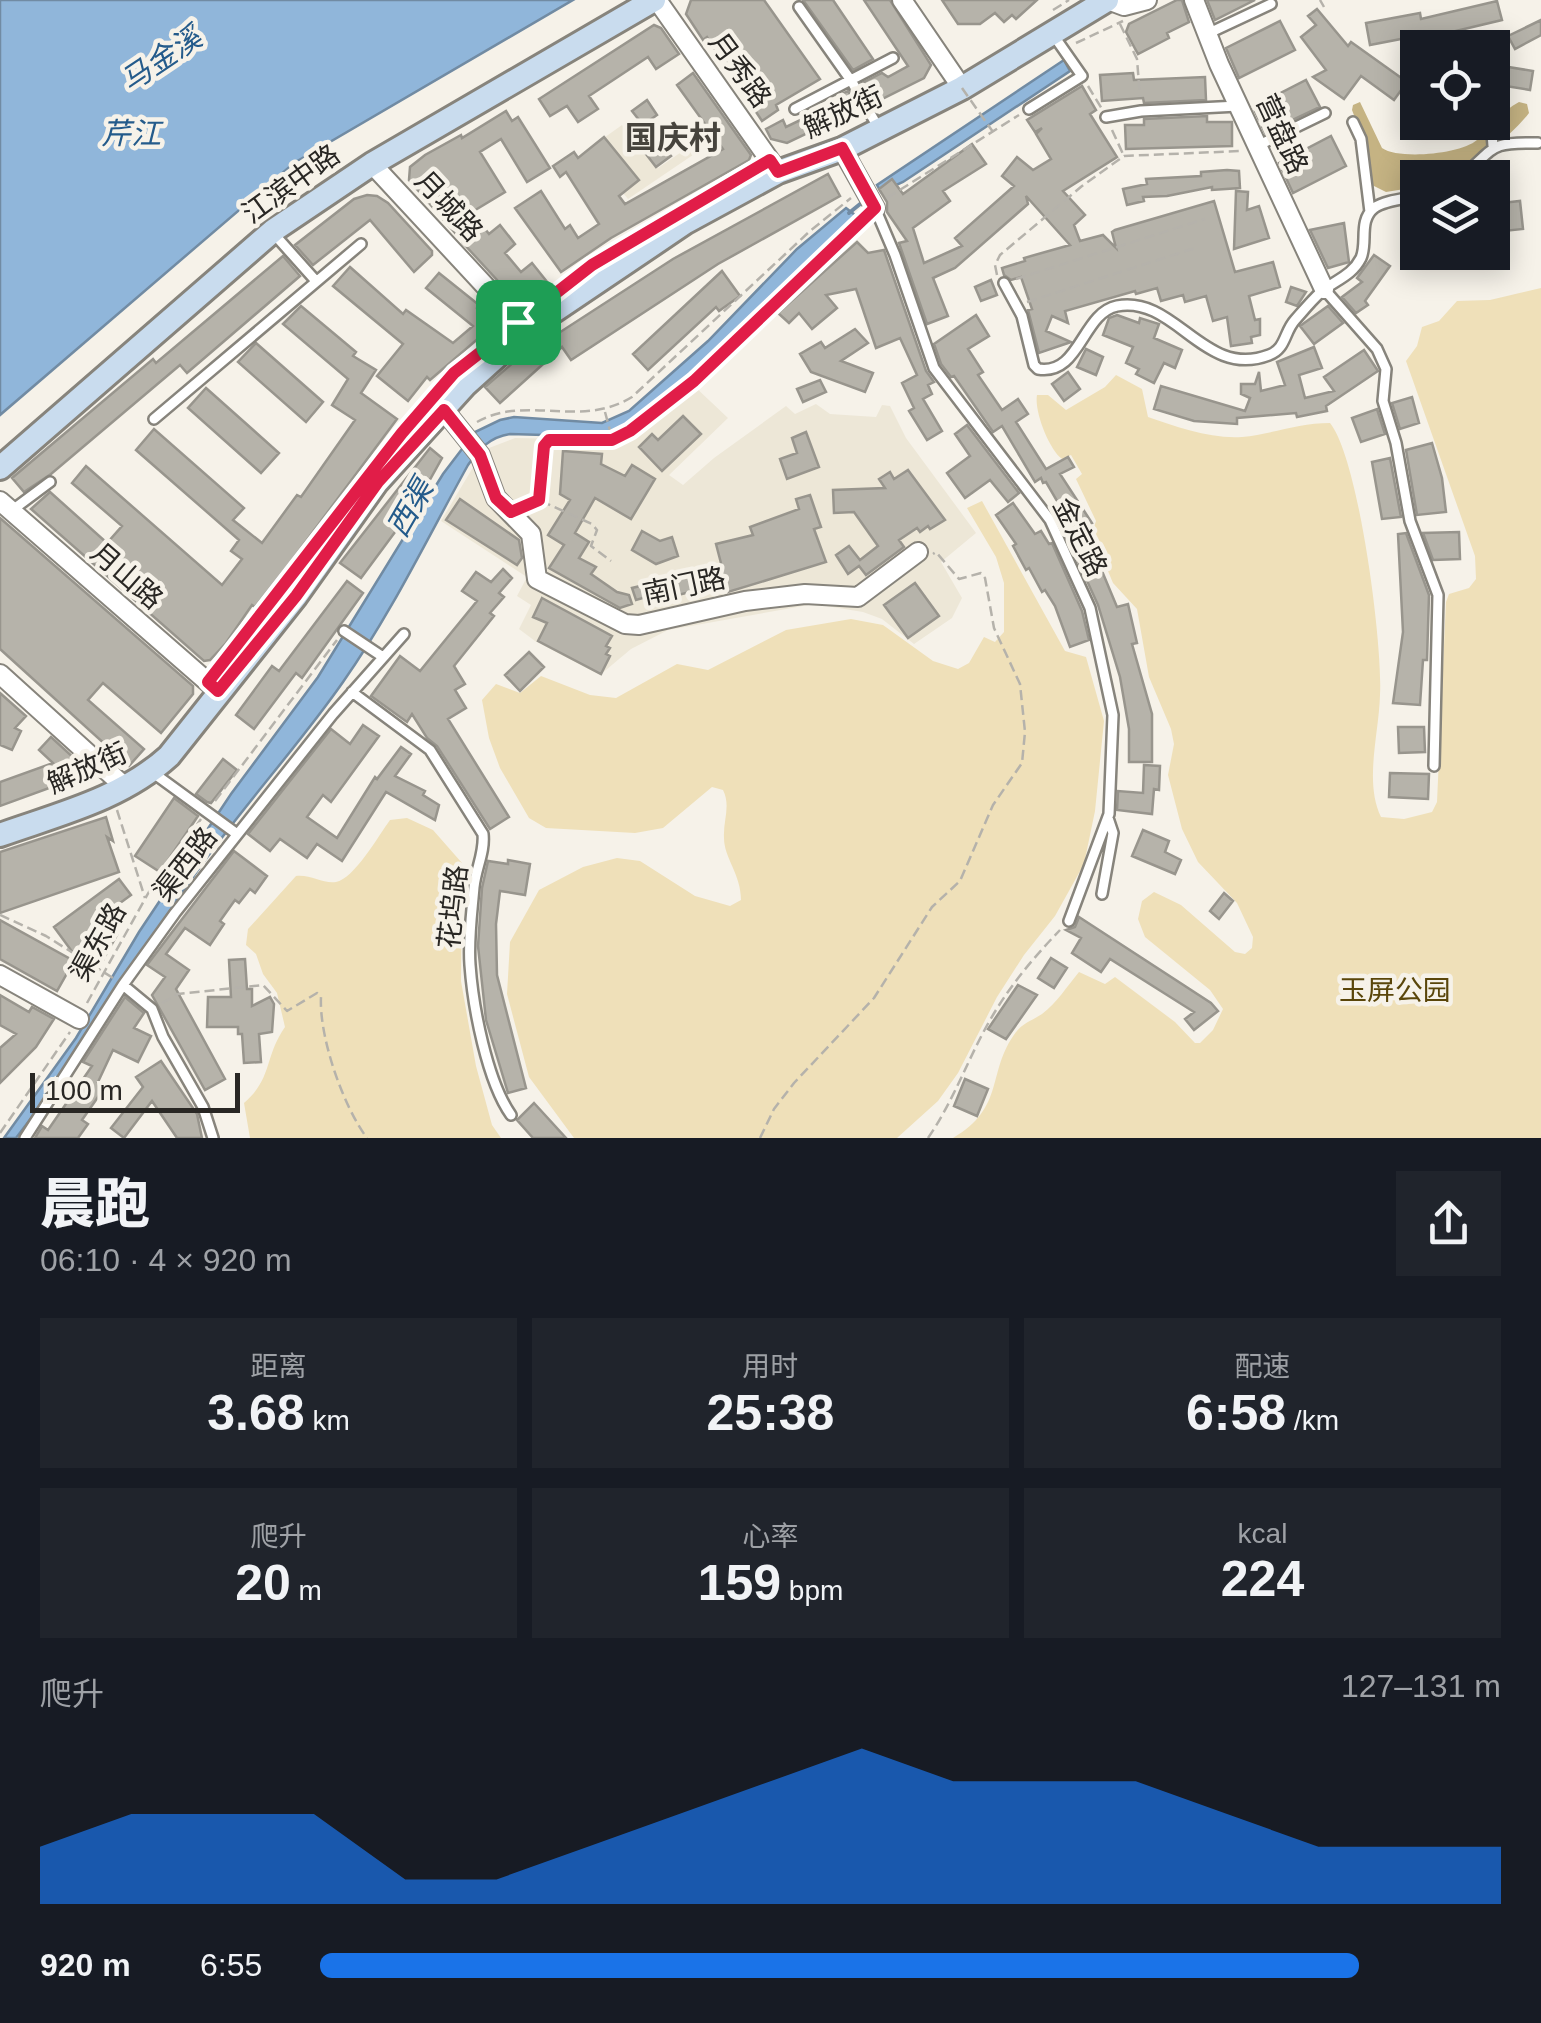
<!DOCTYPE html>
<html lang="zh">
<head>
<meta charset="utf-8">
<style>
  :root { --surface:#171b24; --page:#20242c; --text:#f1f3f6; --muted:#9ea1a6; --accent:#1a73e8 }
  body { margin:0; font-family:Helvetica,"Noto Sans SC",sans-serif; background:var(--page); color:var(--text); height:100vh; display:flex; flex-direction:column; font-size:38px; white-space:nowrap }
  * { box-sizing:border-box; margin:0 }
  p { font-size:32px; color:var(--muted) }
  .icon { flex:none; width:55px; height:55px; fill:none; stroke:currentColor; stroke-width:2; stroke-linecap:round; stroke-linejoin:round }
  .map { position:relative; height:1138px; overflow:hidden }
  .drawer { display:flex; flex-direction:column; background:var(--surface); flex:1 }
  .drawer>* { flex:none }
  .buttons { position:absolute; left:1400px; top:30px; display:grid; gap:20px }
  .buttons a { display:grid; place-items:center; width:110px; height:110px; border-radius:0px; background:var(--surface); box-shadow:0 5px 25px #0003; font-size:50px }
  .scale { position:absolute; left:30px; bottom:25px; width:210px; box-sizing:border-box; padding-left:10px; border:5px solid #292724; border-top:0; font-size:28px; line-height:35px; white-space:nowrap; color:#292724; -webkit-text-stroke:8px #f6f2e9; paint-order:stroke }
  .pin { position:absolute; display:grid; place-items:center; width:85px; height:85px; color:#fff; margin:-42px; border-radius:20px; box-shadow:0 5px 15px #0006 }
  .round { display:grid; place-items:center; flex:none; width:105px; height:105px; border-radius:0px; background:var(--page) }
  .headline { display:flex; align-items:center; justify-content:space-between; height:170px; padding:0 40px }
  h1 { font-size:55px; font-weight:800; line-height:75px }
  .metrics { display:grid; grid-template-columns:repeat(3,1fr); gap:15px; height:170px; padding:10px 40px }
  .metrics div { display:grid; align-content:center; border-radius:0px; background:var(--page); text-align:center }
  .metrics b { font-size:50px; font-weight:800 }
  .metrics small { font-size:28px; font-weight:400 }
  .metrics p { font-size:28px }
  .chart { height:280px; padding:20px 40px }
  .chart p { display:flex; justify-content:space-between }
  .chart svg { width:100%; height:180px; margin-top:10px; fill:var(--accent); opacity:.7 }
  ul { padding:0 40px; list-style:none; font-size:32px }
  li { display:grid; grid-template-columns:160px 120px 1fr; align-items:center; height:75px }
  li i { height:25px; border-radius:12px; background:var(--accent) }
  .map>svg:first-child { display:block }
  .built { fill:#ede7d7 }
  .green { fill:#efe0b9 }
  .forest { fill:#c5b383 }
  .water { fill:#90b6da; stroke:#718ba3; stroke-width:2.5 }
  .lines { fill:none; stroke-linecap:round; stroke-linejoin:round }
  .stream { stroke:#718ba3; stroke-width:4 }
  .building { fill:#b6b3aa; stroke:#98958d; stroke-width:2.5 }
  .lane-casing { stroke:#87847c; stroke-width:14 }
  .street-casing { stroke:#87847c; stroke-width:22 }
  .secondary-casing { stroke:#87847c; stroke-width:28 }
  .path { stroke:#b5b2ab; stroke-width:2.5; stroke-dasharray:10 5; stroke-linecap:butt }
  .lane { stroke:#fff; stroke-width:9 }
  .street { stroke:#fff; stroke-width:18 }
  .secondary { stroke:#c9dcee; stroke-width:22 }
  .path-bridge { stroke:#b5b2ab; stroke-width:2.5; stroke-dasharray:10 5; stroke-linecap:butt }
  .route-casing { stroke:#fff; stroke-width:20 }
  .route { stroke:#e11d48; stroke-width:12 }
  .labels { text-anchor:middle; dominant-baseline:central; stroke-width:9; stroke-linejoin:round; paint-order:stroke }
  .street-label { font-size:28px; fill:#292724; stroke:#f6f2e9 }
  .park-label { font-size:28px; fill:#5a460a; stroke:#f6f2e9 }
  .water-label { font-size:30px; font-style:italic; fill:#245b8b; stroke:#f6f2e9 }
  .quarter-label { font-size:32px; font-weight:bold; fill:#47443d; stroke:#f6f2e9 }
</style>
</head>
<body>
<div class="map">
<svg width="1541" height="1138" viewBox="0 0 1541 1138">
  <rect width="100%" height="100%" fill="#f6f2e9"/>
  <path class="built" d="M622,125L658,168L709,133L715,140L628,199L587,150Z
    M692,384L728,418L669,475L683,485L714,458L786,406L795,414L816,404L830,414L876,417L882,405L890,406L906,438L976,533L941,562L962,598L952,618L914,644L882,619L863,612L814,604L668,630L631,649L600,675L535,641L519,629L531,605L517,596L527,577L441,521L472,469L489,448L515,438L618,440Z"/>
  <path class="green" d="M1541,288V1138H953C1006,1107 986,1072 1016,1032C1023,1023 1033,1020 1042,1014C1056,1004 1068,985 1079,972L1105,984L1115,977L1175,1022L1195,1043H1200L1213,1030L1223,1009L1210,990L1145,937L1138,919L1142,901L1154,892L1181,905L1235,952L1245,954L1252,948L1253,937L1237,903L1198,862L1182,829L1168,775L1174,744L1171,729L1149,677L1137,609L1113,583L1092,533L1096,521L1076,479L1082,474L1071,455L1062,459C1049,449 1034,411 1037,395H1048L1066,410L1105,387L1116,375L1142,389L1148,417C1177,427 1210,439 1242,437C1272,434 1299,423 1330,423C1359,459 1383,645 1380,695C1379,734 1364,782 1381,817L1404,819L1432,812L1437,802L1446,602L1449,594L1469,588L1476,579L1475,556L1406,361L1417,346L1422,327L1439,321L1457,301L1490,300Z
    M982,501L1065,651L1086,657L1104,721L1095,811L1084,864L1055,916L1024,955L997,997L958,1073L938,1101L897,1138H574L529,1077L507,994L510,942L539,890L583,867L617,858L640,861L695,896L730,906L741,900C741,874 724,858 724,838C723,820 731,806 723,790L712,787L663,828L635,833L546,828L529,818L500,768L489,738L482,700L496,684L520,693L541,676L590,695L616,698L677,664L708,670L786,630L851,619L883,625L933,661L958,669L969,663L984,637L995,642L1004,632V583L996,557L967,508Z
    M407,818L433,830L462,863L461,981L476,1066L492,1125L501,1138H250L244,1103C273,1078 264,1057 285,1027L277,993L263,974L256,954L246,945L248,929L296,876C310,874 323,884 336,882C354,879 379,835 390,820Z"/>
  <path class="forest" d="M1360,102L1382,148C1399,160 1461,154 1477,140C1493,127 1501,111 1519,102L1527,104L1529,113C1514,133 1467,173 1443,177C1435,179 1425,177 1418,178L1417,187L1386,192L1372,185L1366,147L1352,110L1353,105Z"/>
  <path class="water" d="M0,0H573L294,163L0,415Z
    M1064,60L1070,71L903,182L881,192L877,185Z
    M846,208L859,218L674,394L613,437L510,434C490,437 479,449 468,465C428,537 391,614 343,682C297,748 241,808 195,874C134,962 81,1054 16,1138H4L76,1038L139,932L231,794L318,677L443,474L475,432L500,420L514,417L602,423L629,411L708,341L797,249Z"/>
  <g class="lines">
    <path class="stream" d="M849,213L865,200"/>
  </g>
  <path class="building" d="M691,0H764L820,79L776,105L778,110L762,121L707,37L703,40L686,14Z
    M803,0H833L873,59L853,70Z
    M864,0H890L931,65L924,78L874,103L862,83L882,73L888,77L908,66Z
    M942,0H1037L1016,19L1012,15L1004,22L995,13L980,24H958Z
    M1177,0H1182L1189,22L1167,33L1169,38L1138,54L1126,32L1129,24Z
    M1207,0H1255L1215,20Z
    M1497,1L1502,20L1418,40V80L1401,39L1370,45L1366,23L1420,13L1421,19Z
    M1317,9L1348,46L1351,42L1407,82L1394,100L1361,76L1344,99L1313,77L1326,70L1301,37L1316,25L1308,16Z
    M1541,20V35L1515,49L1508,36Z
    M1280,21L1295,50L1239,78L1226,48Z
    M654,25L661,28L679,54L656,69L648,57L589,96L598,109L578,122L567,106L550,116L539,99Z
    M1496,65L1533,71L1530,90L1493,84Z
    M693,73L751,155L749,160L611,238L561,272L515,208L541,191L565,229L570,225L578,238L599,224L566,172L560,177L553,166L574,152L578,158L604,137L639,180L619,196L625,204L723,149L677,85Z
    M1133,73L1134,80L1205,77L1206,100L1144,103L1143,98L1102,101L1100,75Z
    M1306,80L1320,107L1265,133L1253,107Z
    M1082,86L1096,110L1090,114L1117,157L1063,191L1085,215L1074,225L1080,241L1103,235L1116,248L1112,232L1115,230L1214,201L1235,272L1273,262L1280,287L1249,296L1255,320L1260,319V335L1251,337L1252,343L1231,346L1227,317L1213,321L1206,296L1185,302L1183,295L1161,301L1157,288L1136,294L1135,291L1065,311L1068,323L1052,316L1046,331L1071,342L1039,353L1028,310L1032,309L1021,277L1011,280L1004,275L1002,268L1025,261L1024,258L1070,245L1026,196L1028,204L955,268L933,278L948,316L927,324L899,243L907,241L887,212V202L879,189L892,179L903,194L972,144L986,164L943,191L950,201L913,228L924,263L962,246L955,238L1014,186L1002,176L1017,157L1033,170L1051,159L1036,134L1042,128L1035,132L1027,120Z
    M848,91L858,109L787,143L771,139L766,129L783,120L786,127L840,101L837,96Z
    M647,100L657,115L643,125L632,111Z
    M506,111L512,121L518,117L550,168L527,182L501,139L480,152L505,192L472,212L489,234L500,225L515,244L505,253L521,272L532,263L548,283L520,305L463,243L470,234L463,227L456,234L409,180L410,167L425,155L461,135L462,138Z
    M1207,116V122H1232V146L1126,149L1125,125H1144V119Z
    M1418,122H1473L1474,129L1404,138L1402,123Z
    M646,125L671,156L656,167L632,136Z
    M1331,136L1346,166L1293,193L1279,163Z
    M1227,170L1239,171L1240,188L1212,190V187L1167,196L1143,197L1144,201L1127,205L1123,189L1147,184L1146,179L1201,176V172Z
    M828,174L840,196L718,264L571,360L562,347L500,403L485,387L544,336L548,340L673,259Z
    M1236,191L1248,192L1247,210L1259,206L1269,238L1234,249Z
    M367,195L377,196L388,203L432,251V255L414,272L370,220L313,265L295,245L354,199Z
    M1520,201L1523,229L1503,231L1504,238L1492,240V204Z
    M1344,223L1349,262L1328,268L1310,230Z
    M857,242L868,253L884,250L926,371L934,382L928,385L932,394L923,399L942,431L927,440L909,411L914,408L902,383L917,375L900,338L876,348L856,289L826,295L837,308L812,329L799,313L789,323L778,313Z
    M1374,255L1390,266L1365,301L1368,305L1356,313L1342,297L1362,282L1357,278Z
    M283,256L300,276L187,373L180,365L51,474L24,492L12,478L153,359L156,363Z
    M350,267L403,314L406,310L453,343L473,326L426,288L439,273L479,305L477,308L495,324L430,380L427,377L408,401L377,376L403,344L333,286Z
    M722,271L740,296L719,311L716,307L648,370L633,354Z
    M991,280L997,295L981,301L975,287Z
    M1291,287L1306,292L1297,306L1286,302Z
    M301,306L356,352L353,356L376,370L361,393L397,419L292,560L255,607L252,605L226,643L210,660L204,661L31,509L50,492L107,543L122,526L72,483L86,466L222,585L242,559L231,551L239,540L136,450L154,429L244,508L233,520L262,543L297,495L301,497L355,420L332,405L348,379L283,324Z
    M1328,306L1343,323L1314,344L1300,326Z
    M976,315L989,336L968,349L983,372L978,375L1002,410L1018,399L1028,414L1016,422L1046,469L1068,457L1074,467L1060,474L1092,523L1084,528L1117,607L1128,604L1137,643L1132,644L1152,714V762H1129V729L1120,677L1098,605L1067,537L1069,536L1054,512L1060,506L1046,482L1043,483L1041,478L1035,482L1002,426L993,432L954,376L951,377L941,364L934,344Z
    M1117,315L1139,323L1140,318L1159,324L1154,338L1182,350L1175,368L1164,363L1154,383L1136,374L1139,369L1126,363L1133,347L1103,335L1109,318Z
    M855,329L868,343L841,361L873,373L865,392L811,372L800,354L821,342L825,348Z
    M256,343L323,402L306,422L238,362Z
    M1314,347L1322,368L1299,375L1305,398L1334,391L1324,377L1364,350L1378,371L1326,406L1327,411L1297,417L1296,413L1237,418V424L1194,421L1154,409L1161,386L1245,411L1250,398L1241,394V384H1255L1259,372L1261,391L1285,385L1277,362Z
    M1086,349L1103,357L1096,375L1077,367Z
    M1068,372L1080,389L1064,401L1052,384Z
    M820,380L826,392L803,402L797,389Z
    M206,388L279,453L261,473L188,408Z
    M1412,397L1419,423L1400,429L1392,403Z
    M1377,409L1385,434L1361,442L1352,418Z
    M683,416L701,434L662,471L639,447L652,434L658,440Z
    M967,425L1019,493L1008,502L990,480L965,498L947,473L970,456L955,434Z
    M806,432L819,467L787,479L780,459L797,453L792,438Z
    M1432,443L1442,478L1446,512L1417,515L1406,450Z
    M430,448L442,458L418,501L361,578L340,563Z
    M563,451L602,454L601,464L625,476L632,465L655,479L631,519L595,498L575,533L589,542L579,558L596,567L591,574L617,592L629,595L632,604L620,608L549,568L564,545L548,535L570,500L560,494Z
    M1390,458L1401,517L1382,519L1372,462Z
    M908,470L945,520L930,529L928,526L920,532L917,528L899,540L904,547L866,575L859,566L848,574L836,555L849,546L860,560L878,546L854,512L834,513L833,490L885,488L879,479L890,472L894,479Z
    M810,495L821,527L814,529L826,562L728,592L726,583L678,595L674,578L722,567L716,544L753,535L750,527L799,509L796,499Z
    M460,499L519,540L522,558L517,565L446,520Z
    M1013,503L1035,534L1041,531L1049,544L1052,543L1082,611L1089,640L1070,647L1055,606L1045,590L1042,592L1029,568L1026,570L1013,546L1016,544L996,515Z
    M0,518L193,686V694L161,733L103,683L88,700L144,749L129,766L0,649Z
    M642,531L660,541L672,537L678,556L656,564L632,550Z
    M1459,532L1460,559L1433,560L1423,533Z
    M1406,533L1429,595L1427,660H1423L1420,705L1393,703L1403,632L1398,534Z
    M503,569L512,578L499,593L504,597L490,613L494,616L454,666L465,684L455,690L466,708L448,719L509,817L490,829L437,746L427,738L412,714L407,722L371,696L400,656L420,671L477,601L462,591L476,572L491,582Z
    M347,581L363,593L302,678L296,673L254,729L236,715L272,666L279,671Z
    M653,583L657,594L636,600L632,588Z
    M915,583L939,616L908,638L884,605Z
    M542,598L612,636L606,646L610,648L606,654L610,656L601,674L538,641L547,623L533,617Z
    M529,652L544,667L520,691L505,675Z
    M0,693L26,716L15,728L21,731L12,750L0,745Z
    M363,725L379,736L331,802L323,795L307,817L337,838L375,777L377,779L401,747L411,754L395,776L425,791L423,795L439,805L435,820L386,792L342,861L317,844L307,858L280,839L270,851L248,834L331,729L350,744Z
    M1398,727H1424L1425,752L1399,753Z
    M51,737L88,771L76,784L71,780L0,806V782L53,763L39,750Z
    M223,759L237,770L211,803L207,802L196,794Z
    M1144,765L1160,766L1159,790L1154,789L1152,814L1117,810L1118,791L1143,793Z
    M1390,773L1429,774L1428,799L1389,797Z
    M174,798L198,816L160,872L135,856Z
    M106,817L113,841L107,837L119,872L0,913V852Z
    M1143,830L1169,841L1165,852L1181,860L1175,874L1132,856Z
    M234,851L267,876L255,893L250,889L239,903L235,900L220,921L224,924L210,945L185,928L166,954L189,970L176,989L225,1079L205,1090L152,995L165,977L147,965Z
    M508,860L530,864L525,895L500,891L496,924L497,975L526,1088L508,1093L486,1020L478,946L482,888L488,861L508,864Z
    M119,879L131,895L94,922L117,935L103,960L81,948L76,957L54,927Z
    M1224,893L1233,901L1219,919L1210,911Z
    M1079,917L1211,1003L1218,1011L1194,1030L1185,1019L1194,1012L1110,959L1101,972L1072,953L1081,938L1066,930L1075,927Z
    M0,920L74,961L57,991L0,959Z
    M1051,958L1067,968L1054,988L1038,978Z
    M245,959L247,989H252V1006L270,997L274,1004L272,1032L259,1034L261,1062L244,1063L242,1034H238V1027H207L208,997H231L229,960Z
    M1018,985L1037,995L1006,1039L988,1029Z
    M0,995L29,1012L32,1007L54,1019L36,1047L0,1083V1048L16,1034L0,1025Z
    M125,997L144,1013L134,1028L151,1036L138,1062L113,1050L98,1082L105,1087L82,1120L88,1124L78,1138H35L42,1126L48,1130L92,1066L83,1062Z
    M161,1061L197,1114L202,1138H177L152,1101L124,1138L111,1128L143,1087L136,1077Z
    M965,1079L988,1089L977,1116L954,1106Z
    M534,1103L566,1138H533L517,1120Z"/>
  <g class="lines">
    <defs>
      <path id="lane" d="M799,7L852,82L878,127
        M1207,34L1271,4
        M795,109L893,58
        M1029,109L1082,76L1054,36
        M1106,117L1141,111L1238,106
        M1353,122L1361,139L1370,212
        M1491,122L1493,146
        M1257,146L1325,113
        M1460,178C1497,147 1487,142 1538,143
        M875,208L895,255L934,368L1050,520L1090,608L1113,715L1109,814L1069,921
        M274,234L316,281
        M1004,283L1022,316L1034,365L1038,369C1080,376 1082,313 1117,306C1176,295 1204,380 1269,355C1286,349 1284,332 1295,320C1303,311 1312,300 1321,292C1335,280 1352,276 1361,258C1368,242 1358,221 1374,208C1385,200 1404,199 1418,196
        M1324,289L1377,349L1386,369L1383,401L1396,443L1410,521L1438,595L1434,766
        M154,419L361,244
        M11,511L50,482
        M344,631L383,657
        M352,692L430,750L483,834C485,852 476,868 474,887C472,912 468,939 470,965C473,1007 487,1081 511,1115
        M152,772L237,834
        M1102,894L1113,833L1108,818
        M123,985L152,1009L163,1037L203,1107L213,1138
        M25,1138L123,985L175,913L333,714L404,634"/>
      <path id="street" d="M657,0L778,172
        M902,0L962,88
        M1108,0L1124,6L1147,0
        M1194,0L1219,64L1324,289
        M842,149L875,208
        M372,164L526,330
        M444,410L480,455L496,498L531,534L537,579L625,624L639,625L745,601L805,594L858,597L918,552
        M0,501L218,691
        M0,674L125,787
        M0,975L79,1019"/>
      <path id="secondary" d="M0,468L274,230L372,164L654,0
        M0,835C59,814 122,799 169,756L296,596L377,482L465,385L526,330L686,222L778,172L842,149L962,88L1107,0"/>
    </defs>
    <use href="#lane" class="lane-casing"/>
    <use href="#street" class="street-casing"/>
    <use href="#secondary" class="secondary-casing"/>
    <path class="path" d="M1320,0L1324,7
      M1053,10L1069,0
      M1120,24L1137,59L1140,97
      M1076,43L1123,21
      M1088,86L1102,109
      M1112,130L1123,154
      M887,198L1019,115
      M997,275L995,265L1000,255L1082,186L1124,156L1240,151
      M1016,279L1205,219
      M1027,302L1195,248
      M605,412L612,438
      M477,422C526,394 580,429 632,397L810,231L851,198
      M541,501L592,524L597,530L591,546L611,561
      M528,505L539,500L544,446L549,440H612L630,431L693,381L863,220
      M215,801L337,640
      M117,810L145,898
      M0,915L46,936L113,978
      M87,1003L150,890L201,819
      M162,1003L178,994L263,985L287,1011L317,993L321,997C319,1037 343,1106 367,1138
      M0,1133L70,1032
      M760,1138L774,1109L794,1083L874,998L932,907L960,881L993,805L1022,763L1025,732L1020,684L994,628L985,578L981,573L959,579L936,552L933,554
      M928,1138C955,1099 969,1055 993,1015C1012,983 1035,956 1060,930"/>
    <use href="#lane" class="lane"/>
    <use href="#street" class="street"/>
    <use href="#secondary" class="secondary"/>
    <path class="path-bridge" d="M962,88L993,132"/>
  </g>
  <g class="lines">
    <defs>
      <path id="route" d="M842,148L875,208L694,381L630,431L612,440H549L544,446L539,500L511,512L496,498L480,455L444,410L378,482L296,596L218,691L208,682L402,433L454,373L592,265L770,160L778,172Z"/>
    </defs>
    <use href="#route" class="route-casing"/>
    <use href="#route" class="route"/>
  </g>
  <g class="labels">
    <g class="street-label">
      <text transform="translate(740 70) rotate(54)">月秀路</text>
      <text transform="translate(843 112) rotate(-25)">解放街</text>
      <text transform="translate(1282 134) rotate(65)">营盘路</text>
      <text transform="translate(291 184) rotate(-36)">江滨中路</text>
      <text transform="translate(449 206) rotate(47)">月城路</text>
      <text transform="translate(1080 537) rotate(63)">金定路</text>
      <text transform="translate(127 576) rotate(41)">月山路</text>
      <text transform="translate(684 586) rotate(-12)">南门路</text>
      <text transform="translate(87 768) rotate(-24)">解放街</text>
      <text transform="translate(185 864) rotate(-52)">渠西路</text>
      <text transform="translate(453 907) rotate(-84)">花坞路</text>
      <text transform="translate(98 942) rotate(-61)">渠东路</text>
    </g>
    <g class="park-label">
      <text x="1395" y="990">玉屏公园</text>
    </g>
    <g class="water-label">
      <text transform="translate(161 59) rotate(-34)">马金溪</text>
      <text x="131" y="133">芹江</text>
      <text transform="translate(410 508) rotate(-60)">西渠</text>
    </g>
    <g class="quarter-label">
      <text x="673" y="138">国庆村</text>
    </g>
  </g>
</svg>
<div class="buttons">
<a><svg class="icon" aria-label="locate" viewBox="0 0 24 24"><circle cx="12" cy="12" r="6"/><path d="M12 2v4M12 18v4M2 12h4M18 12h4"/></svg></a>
<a><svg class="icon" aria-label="layers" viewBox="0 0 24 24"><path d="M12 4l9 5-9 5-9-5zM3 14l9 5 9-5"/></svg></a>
</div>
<div class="scale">100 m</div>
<div class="pin" style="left:518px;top:322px;background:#1e9e55"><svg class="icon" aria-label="arrive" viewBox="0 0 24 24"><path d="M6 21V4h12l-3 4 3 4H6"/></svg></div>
</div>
<section class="drawer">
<div class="headline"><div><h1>晨跑</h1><p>06:10 · 4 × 920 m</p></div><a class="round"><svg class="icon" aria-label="share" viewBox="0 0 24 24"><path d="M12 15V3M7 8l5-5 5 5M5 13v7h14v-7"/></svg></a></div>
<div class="metrics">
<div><p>距离</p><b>3.68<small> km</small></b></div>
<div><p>用时</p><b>25:38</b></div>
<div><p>配速</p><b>6:58<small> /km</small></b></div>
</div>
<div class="metrics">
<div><p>爬升</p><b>20<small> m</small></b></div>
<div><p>心率</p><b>159<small> bpm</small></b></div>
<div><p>kcal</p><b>224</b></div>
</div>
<div class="chart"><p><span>爬升</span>127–131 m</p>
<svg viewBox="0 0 160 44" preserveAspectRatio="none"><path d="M0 44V30L10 22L20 22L30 22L40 38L50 38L60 30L70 22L80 14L90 6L100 14L110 14L120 14L130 22L140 30L150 30L160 30V44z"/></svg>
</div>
<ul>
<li><b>920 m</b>6:55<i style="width:88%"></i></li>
</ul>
</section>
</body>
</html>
